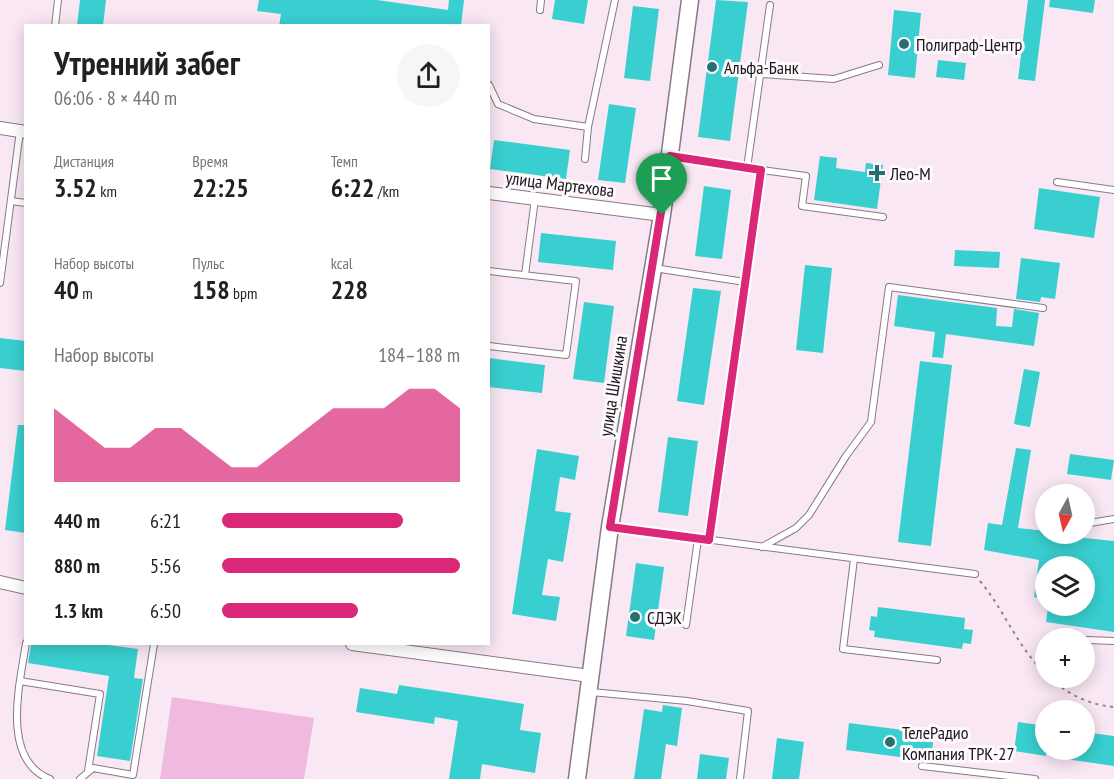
<!DOCTYPE html>
<html lang="ru">
<head>
<meta charset="utf-8">
<style>
  :root { --surface:#fff; --page:#f6f6f6; --text:#202124; --muted:#757577; --accent:#db2777 }
  body { margin:0; font-family:"PT Sans Narrow",sans-serif; background:var(--page); color:var(--text); height:100vh; display:flex; flex-direction:column; font-size:22px; white-space:nowrap }
  * { box-sizing:border-box; margin:0 }
  p { font-size:20px; color:var(--muted) }
  .icon { flex:none; width:33px; height:33px; fill:none; stroke:currentColor; stroke-width:2; stroke-linecap:round; stroke-linejoin:round }
  .map { position:relative; flex:1; overflow:hidden }
  .details { position:absolute; left:24px; top:24px; width:466px; height:621px; display:flex; flex-direction:column; background:var(--surface); border-radius:0px; box-shadow:0 3px 15px #0003 }
  .details>* { flex:none }
  .needle { width:39px; rotate:188deg }
  .buttons { position:absolute; left:1035px; top:484px; display:grid; gap:12px }
  .buttons a { display:grid; place-items:center; width:60px; height:60px; border-radius:50%; background:var(--surface); box-shadow:0 3px 15px #0003; font-size:30px }
  .pin { position:absolute; display:grid; place-items:center; width:51px; height:51px; color:#fff; margin:-62px -26px; border-radius:50% 50% 50% 0; rotate:-45deg; box-shadow:0 0 6px #0007 }
  .pin .icon { rotate:45deg }
  .round { display:grid; place-items:center; flex:none; width:63px; height:63px; border-radius:32px; background:var(--page) }
  .summary { display:flex; align-items:center; justify-content:space-between; height:102px; padding:0 30px }
  h1 { font-size:33px; font-weight:600; line-height:45px }
  .stats { display:grid; grid-template-columns:repeat(3,1fr); gap:9px; height:102px; padding:6px 30px }
  .stats div { display:grid; align-content:center }
  .stats b { font-size:26px; font-weight:600 }
  .stats small { font-size:16px; font-weight:400 }
  .stats p { font-size:16px }
  .chart { height:168px; padding:12px 30px }
  .chart p { display:flex; justify-content:space-between }
  .chart svg { width:100%; height:108px; margin-top:6px; fill:var(--accent); opacity:.7 }
  ul { padding:0 30px; list-style:none; font-size:20px }
  li { display:grid; grid-template-columns:96px 72px 1fr; align-items:center; height:45px }
  li i { height:15px; border-radius:8px; background:var(--accent) }
  .map>svg:first-child { display:block }
  .green { fill:#efb9e0 }
  .building { fill:#39cfd0 }
  .lines { fill:none; stroke-linecap:round; stroke-linejoin:round }
  .service-casing { stroke:#897985; stroke-width:8 }
  .minor-casing { stroke:#897985; stroke-width:14 }
  .secondary-casing { stroke:#897985; stroke-width:19 }
  .path { stroke:#90848c; stroke-width:2; stroke-dasharray:3 4.5; stroke-linecap:butt }
  .service { stroke:#fff; stroke-width:6 }
  .minor { stroke:#fff; stroke-width:12 }
  .secondary { stroke:#fff; stroke-width:16 }
  .route-casing { stroke:#fff; stroke-width:12 }
  .route { stroke:#db2777; stroke-width:8 }
  .poi-dot { fill:#257071; stroke:#fdf9fc; stroke-width:2 }
  .labels { text-anchor:middle; dominant-baseline:central; stroke-width:6; stroke-linejoin:round; paint-order:stroke }
  .poi-label { font-size:18px; fill:#1c161a; stroke:#fdf9fc; text-anchor:start }
  .street-label { font-size:18px; fill:#1c161a; stroke:#fdf9fc }
</style>
</head>
<body>
<div class="map">
<svg width="1114" height="779" viewBox="0 0 1114 779">
  <rect width="100%" height="100%" fill="#f9e7f4"/>
  <path class="green" d="M172,697L314,718L304,779H160Z"/>
  <path class="building" d="M80,0H106L103,26H77Z
    M259,0H377L448,10L449,0H464L461,26H279L281,14L257,11Z
    M555,0H588L584,24L552,19Z
    M716,0L748,2L730,141L698,137Z
    M1028,0H1045L1035,81L1018,79Z
    M1050,0H1095L1093,13L1049,7Z
    M633,6L659,9L650,81L624,78Z
    M894,10L921,13L915,78L888,75Z
    M938,60L966,63L964,80L936,77Z
    M609,104L636,108L625,183L598,180Z
    M494,140L570,150L566,179L490,169Z
    M820,156L837,158L836,168L865,172L866,163L883,165L877,209L814,200Z
    M704,186L731,190L722,259L695,256Z
    M1039,188L1100,197L1094,238L1034,229Z
    M541,233L616,241L613,270L538,262Z
    M955,250L1000,252L999,268L954,266Z
    M1021,258L1060,263L1055,299L1041,297L1040,302L1016,299Z
    M805,265L832,268L823,353L796,350Z
    M693,288L721,291L704,405L677,401Z
    M898,295L997,308L996,326L1012,327L1014,309L1039,313L1034,346L946,334L943,358L932,357L935,332L894,326Z
    M584,302L614,306L604,383L573,379Z
    M0,338L26,341V371L0,368Z
    M489,358L545,365L542,393L489,387Z
    M920,361L952,365L931,546L898,542Z
    M1024,369L1040,372L1030,427L1014,424Z
    M18,425H26V533L5,530Z
    M668,437L698,441L688,516L658,512Z
    M1016,448L1031,450L1018,528L1046,531V534L1114,541V632L1046,622L1048,606H1084V567H1046V599L1034,597L1039,560L984,550L988,523L1002,525Z
    M537,449L579,456L575,480L560,477L555,511L571,513L563,562L548,559L542,595L560,597L556,621L512,614Z
    M1070,454L1114,460L1111,480L1067,474Z
    M636,563L664,567L654,640L626,636Z
    M878,607L965,618L964,629L973,630L971,644L963,643L962,649L874,637L875,631L869,630L871,616L877,617Z
    M31,644H101L138,649L134,678L143,679L130,761L97,756L109,676L28,663Z
    M399,685L524,704L520,730L541,733L535,773L482,764L480,779H449L458,721L435,717L434,724L356,712L360,688L397,694Z
    M663,705L682,708L677,746L666,744L661,779H634L644,709L662,712Z
    M1018,722L1046,726V756L1014,751Z
    M849,723L934,734L931,761L846,750Z
    M1084,732L1114,736V766L1052,757L1053,750H1084Z
    M777,738L804,742L799,779H772Z
    M700,754L729,758L726,779H697Z"/>
  <g class="lines">
    <defs>
      <path id="service" d="M540,10L541,0
        M55,26L58,0
        M761,74L834,79L879,65
        M489,85L498,104L534,119L588,127
        M672,156L747,168L770,5
        M585,159L588,127L615,0
        M747,168L806,176L802,206L883,217
        M1057,182L1114,190
        M11,201L26,203
        M654,268L745,282
        M489,271L576,281L566,355L489,346
        M525,275L535,199
        M0,283L20,131
        M1084,524L1114,519
        M612,527L975,574
        M709,540L761,170
        M762,547L796,528L809,515L846,456L871,422L889,287L1043,308
        M854,559L843,649L937,660
        M686,625L698,539
        M1087,640L1114,641
        M26,643C20,683 0,760 50,779
        M20,681L100,694L88,771
        M591,692L687,701L748,711L740,779
        M922,766L1035,779
        M80,779L93,768L133,775L154,644"/>
      <path id="minor" d="M0,128L26,132
        M489,193L662,215
        M0,582L26,588
        M352,644L590,676"/>
      <path id="secondary" d="M577,779L610,527L662,215L690,0"/>
    </defs>
    <use href="#service" class="service-casing"/>
    <use href="#minor" class="minor-casing"/>
    <use href="#secondary" class="secondary-casing"/>
    <path class="path" d="M980,581C1005,611 1017,647 1046,674
      M1050,678C1067,694 1090,705 1114,707"/>
    <use href="#service" class="service"/>
    <use href="#minor" class="minor"/>
    <use href="#secondary" class="secondary"/>
  </g>
  <g class="lines">
    <defs>
      <path id="route" d="M670,156L761,170L709,540L610,527Z"/>
    </defs>
    <use href="#route" class="route-casing"/>
    <use href="#route" class="route"/>
  </g>
  <g class="poi-dot">
    <circle cx="904" cy="44" r="6"/>
    <circle cx="712" cy="67" r="6"/>
    <path d="M874 164h6v6h6v6h-6v6h-6v-6h-6v-6h6z"/>
    <circle cx="635" cy="617" r="6"/>
    <circle cx="890" cy="742" r="6"/>
  </g>
  <g class="labels">
    <g class="poi-label">
      <text x="916" y="44">Полиграф-Центр</text>
      <text x="724" y="67">Альфа-Банк</text>
      <text x="890" y="173">Лео-М</text>
      <text x="647" y="617">СДЭК</text>
      <text x="902" y="732">ТелеРадио<tspan x="902" dy="21">Компания ТРК-27</tspan></text>
    </g>
    <g class="street-label">
      <text transform="translate(560 184) rotate(7)">улица Мартехова</text>
      <text transform="translate(613 386) rotate(-81)">улица Шишкина</text>
    </g>
  </g>
</svg>
<div class="buttons">
<a><svg class="needle" viewBox="-14 -14 28 28"><path d="M0-13l5 13h-10z" fill="#e53935"/><path d="M0 13l5-13h-10z" fill="#757577"/></svg></a>
<a><svg class="icon" aria-label="layers" viewBox="0 0 24 24"><path d="M12 4l9 5-9 5-9-5zM3 14l9 5 9-5"/></svg></a>
<a>+</a>
<a>−</a>
</div>
<div class="pin" style="left:662px;top:215px;background:#1e9e55"><svg class="icon" aria-label="arrive" viewBox="0 0 24 24"><path d="M6 21V4h12l-3 4 3 4H6"/></svg></div>
<section class="details">
<div class="summary"><div><h1>Утренний забег</h1><p>06:06 · 8 × 440 m</p></div><a class="round"><svg class="icon" aria-label="share" viewBox="0 0 24 24"><path d="M12 15V3M7 8l5-5 5 5M5 13v7h14v-7"/></svg></a></div>
<div class="stats">
<div><p>Дистанция</p><b>3.52<small> km</small></b></div>
<div><p>Время</p><b>22:25</b></div>
<div><p>Темп</p><b>6:22<small> /km</small></b></div>
</div>
<div class="stats">
<div><p>Набор высоты</p><b>40<small> m</small></b></div>
<div><p>Пульс</p><b>158<small> bpm</small></b></div>
<div><p>kcal</p><b>228</b></div>
</div>
<div class="chart"><p><span>Набор высоты</span>184–188 m</p>
<svg viewBox="0 0 160 44" preserveAspectRatio="none"><path d="M0 44V14L10 22L20 30L30 30L40 22L50 22L60 30L70 38L80 38L90 30L100 22L110 14L120 14L130 14L140 6L150 6L160 14V44z"/></svg>
</div>
<ul>
<li><b>440 m</b>6:21<i style="width:76%"></i></li>
<li><b>880 m</b>5:56<i style="width:100%"></i></li>
<li><b>1.3 km</b>6:50<i style="width:57%"></i></li>
</ul>
</section>
</div>
</body>
</html>
